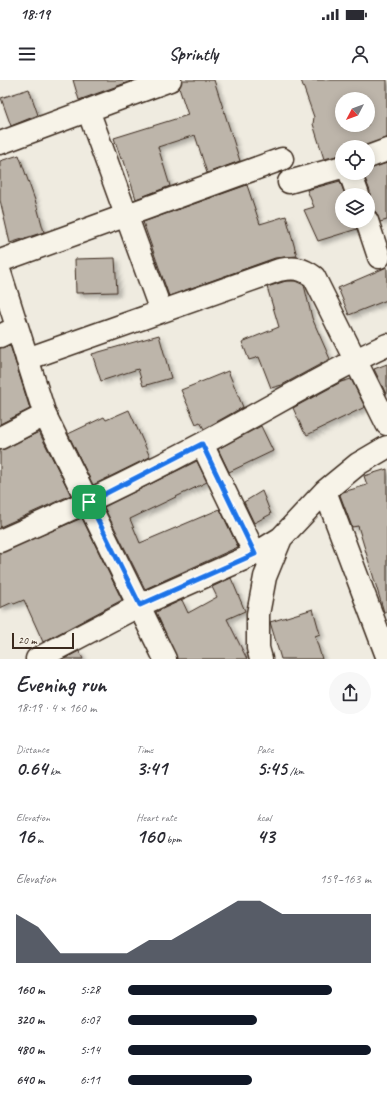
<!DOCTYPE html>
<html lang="en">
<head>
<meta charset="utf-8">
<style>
  :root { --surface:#fff; --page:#f7f7f7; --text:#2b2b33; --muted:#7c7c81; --accent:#111827 }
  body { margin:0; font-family:Caveat,sans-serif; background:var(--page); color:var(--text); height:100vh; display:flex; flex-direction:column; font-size:15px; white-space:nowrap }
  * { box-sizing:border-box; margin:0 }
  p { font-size:13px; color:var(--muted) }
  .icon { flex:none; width:22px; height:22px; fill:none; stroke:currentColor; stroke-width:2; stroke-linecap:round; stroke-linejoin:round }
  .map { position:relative; height:579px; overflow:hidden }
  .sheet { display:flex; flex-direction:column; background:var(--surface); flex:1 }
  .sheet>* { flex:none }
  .needle { width:26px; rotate:229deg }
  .controls { position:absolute; left:335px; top:12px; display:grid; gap:8px }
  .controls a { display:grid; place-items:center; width:40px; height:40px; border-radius:50%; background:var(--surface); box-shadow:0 2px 10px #0003; font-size:20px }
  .scale { position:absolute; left:12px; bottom:10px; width:62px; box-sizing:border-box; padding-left:4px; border:2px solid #3b2a1e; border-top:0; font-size:11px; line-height:14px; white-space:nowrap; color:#3b2a1e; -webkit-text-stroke:3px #f7f3e8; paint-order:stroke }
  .pin { position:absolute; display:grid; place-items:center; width:34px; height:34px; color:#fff; margin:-17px; border-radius:8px; box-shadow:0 2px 6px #0006 }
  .round { display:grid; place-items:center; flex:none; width:42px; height:42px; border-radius:21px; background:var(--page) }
  .overview { display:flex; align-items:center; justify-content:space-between; height:68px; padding:0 16px }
  h1 { font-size:22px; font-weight:600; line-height:30px }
  .figures { display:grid; grid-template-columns:repeat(3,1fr); gap:6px; height:68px; padding:4px 16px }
  .figures div { display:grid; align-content:center }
  .figures b { font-size:20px; font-weight:600 }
  .figures small { font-size:11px; font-weight:400 }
  .figures p { font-size:11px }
  .chart { height:112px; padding:8px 16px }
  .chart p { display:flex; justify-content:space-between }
  .chart svg { width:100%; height:72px; margin-top:4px; fill:var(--accent); opacity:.7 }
  ul { padding:0 16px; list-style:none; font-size:13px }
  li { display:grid; grid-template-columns:64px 48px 1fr; align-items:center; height:30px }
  li i { height:10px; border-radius:5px; background:var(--accent) }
  .status { display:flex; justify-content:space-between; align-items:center; height:28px; padding:0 20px; background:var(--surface); direction:ltr }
  .status svg { height:11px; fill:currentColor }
  header { display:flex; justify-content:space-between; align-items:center; height:52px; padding:0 16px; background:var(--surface); font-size:18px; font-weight:600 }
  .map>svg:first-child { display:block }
  .building { fill:#bdb5aa; stroke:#3b2a1e; fill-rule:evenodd; filter:url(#shadow) }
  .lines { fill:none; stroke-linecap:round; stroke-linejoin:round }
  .minor-casing { stroke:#3b2a1e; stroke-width:25 }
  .minor { stroke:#f7f3e8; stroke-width:22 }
  .route-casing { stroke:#fff; stroke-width:8 }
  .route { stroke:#1a73e8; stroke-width:5 }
</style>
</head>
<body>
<div class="status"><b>18:19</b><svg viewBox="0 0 49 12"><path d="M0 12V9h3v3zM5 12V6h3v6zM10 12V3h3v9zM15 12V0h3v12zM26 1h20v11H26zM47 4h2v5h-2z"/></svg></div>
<header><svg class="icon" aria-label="menu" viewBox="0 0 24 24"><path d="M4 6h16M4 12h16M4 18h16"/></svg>Sprintly<svg class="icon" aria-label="person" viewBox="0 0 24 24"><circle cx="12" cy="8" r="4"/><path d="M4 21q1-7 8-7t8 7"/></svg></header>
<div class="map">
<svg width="387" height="579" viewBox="0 0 387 579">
  <defs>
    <filter id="shadow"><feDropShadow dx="3.5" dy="3.5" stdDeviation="2" flood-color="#0004"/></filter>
  </defs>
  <rect width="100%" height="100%" fill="#efebe0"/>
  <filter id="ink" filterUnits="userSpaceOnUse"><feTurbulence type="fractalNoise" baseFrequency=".025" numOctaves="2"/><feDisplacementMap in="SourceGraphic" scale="8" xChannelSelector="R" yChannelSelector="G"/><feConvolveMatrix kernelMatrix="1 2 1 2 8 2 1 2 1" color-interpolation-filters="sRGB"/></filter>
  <g filter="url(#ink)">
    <path class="building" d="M73,0H134L79,20Z
      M182,0H214L240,81L207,93L195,55L158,67L170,106L136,119L123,78L121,79L114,58L188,35L179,8Z
      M301,0H387V58L361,67H342V75L324,79L313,44L314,37ZM342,19H368V45H342Z
      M29,9L38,35L11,46L1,18Z
      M19,75L36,123L44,152L10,163L0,120V81Z
      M387,83V140L380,142L376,132L368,129L370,111L363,93H368V89Z
      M340,101L345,115H342V141H355L357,149L318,161L304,130L314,127L307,110Z
      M247,105L260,144L286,136L297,176L275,178L169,216L143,142Z
      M115,178L117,212L76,213L75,179Z
      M387,187V220L349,235L338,208Z
      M286,201H295L304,205L312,238L330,279L282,305L271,308L259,277L249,280L242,262L279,247L267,207Z
      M159,255L171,298L143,306L138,289L101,301L92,274Z
      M10,265L30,329L0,344V268Z
      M387,284V314H386L374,289Z
      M228,291L243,327L204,349L200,342L196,344L181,310Z
      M351,299L365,327L307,355L305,352H304L293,328L341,302Z
      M129,330L150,377L93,405L68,354L104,337L106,340Z
      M261,346L273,371L229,392L218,369Z
      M39,352L71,415L0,447V370Z
      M197,381L207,402L130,439L140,463L220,429L238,467L145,509L104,427Z
      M387,389V532H384L358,446L352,447L340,415L343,412L367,405L364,396Z
      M262,411L271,434L254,443L244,422Z
      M82,438L122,520L43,562L24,520L14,524L13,522L0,528V473Z
      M231,498L245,531L227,539L247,579H177L156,532L182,520L188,533L217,517L212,507Z
      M313,529L320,554L315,556L322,579H281L270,542Z
      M79,571L83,579H64Z"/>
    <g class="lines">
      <defs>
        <path id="minor" d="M88,30L161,231
          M0,63L170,0
          M368,77L387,70
          M350,93L358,115
          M289,102L342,87
          M367,141L379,177
          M0,181L282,79
          M0,193L45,335L165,579
          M0,256L16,248
          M27,279L279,190C294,187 302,188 314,197L387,344
          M0,358L45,335
          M202,364L255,474
          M325,411L387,576
          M0,461C69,431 136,399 202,364C264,331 324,294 387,265
          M37,579L140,525L255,474L281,458
          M261,579L258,568V534L265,497L281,458L325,411L358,384L387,367"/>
      </defs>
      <use href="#minor" class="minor-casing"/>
      <use href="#minor" class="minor"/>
    </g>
  </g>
  <g class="lines" filter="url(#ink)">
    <defs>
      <path id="route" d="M202,364L255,474L140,525L89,422Z"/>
    </defs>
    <use href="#route" class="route-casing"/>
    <use href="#route" class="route"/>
  </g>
</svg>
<div class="controls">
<a><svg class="needle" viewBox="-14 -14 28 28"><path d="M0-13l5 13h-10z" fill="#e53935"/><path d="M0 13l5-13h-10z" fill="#7c7c81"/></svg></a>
<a><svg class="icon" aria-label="locate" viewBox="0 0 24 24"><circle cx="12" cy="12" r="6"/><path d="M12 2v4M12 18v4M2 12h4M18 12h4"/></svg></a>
<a><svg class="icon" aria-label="layers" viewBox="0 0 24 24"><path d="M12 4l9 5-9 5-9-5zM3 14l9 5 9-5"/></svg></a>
</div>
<div class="scale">20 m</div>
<div class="pin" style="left:89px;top:422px;background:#1e9e55"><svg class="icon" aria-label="arrive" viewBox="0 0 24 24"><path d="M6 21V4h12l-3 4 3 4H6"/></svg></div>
</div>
<section class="sheet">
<div class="overview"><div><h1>Evening run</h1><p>18:19 · 4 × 160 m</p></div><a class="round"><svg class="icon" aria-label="share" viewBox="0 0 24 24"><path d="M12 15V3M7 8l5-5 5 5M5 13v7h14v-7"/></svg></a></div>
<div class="figures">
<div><p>Distance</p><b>0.64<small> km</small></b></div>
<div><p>Time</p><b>3:41</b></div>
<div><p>Pace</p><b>5:45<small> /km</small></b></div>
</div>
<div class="figures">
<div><p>Elevation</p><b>16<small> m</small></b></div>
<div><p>Heart rate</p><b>160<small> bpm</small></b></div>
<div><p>kcal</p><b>43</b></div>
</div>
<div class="chart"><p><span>Elevation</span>159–163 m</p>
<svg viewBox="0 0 160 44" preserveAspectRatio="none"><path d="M0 44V14L10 22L20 38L30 38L40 38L50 38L60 30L70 30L80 22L90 14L100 6L110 6L120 14L130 14L140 14L150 14L160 14V44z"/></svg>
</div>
<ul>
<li><b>160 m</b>5:28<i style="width:84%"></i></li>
<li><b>320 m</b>6:07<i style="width:53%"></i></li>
<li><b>480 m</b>5:14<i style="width:100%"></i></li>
<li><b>640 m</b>6:11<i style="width:51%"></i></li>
</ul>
</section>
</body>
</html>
